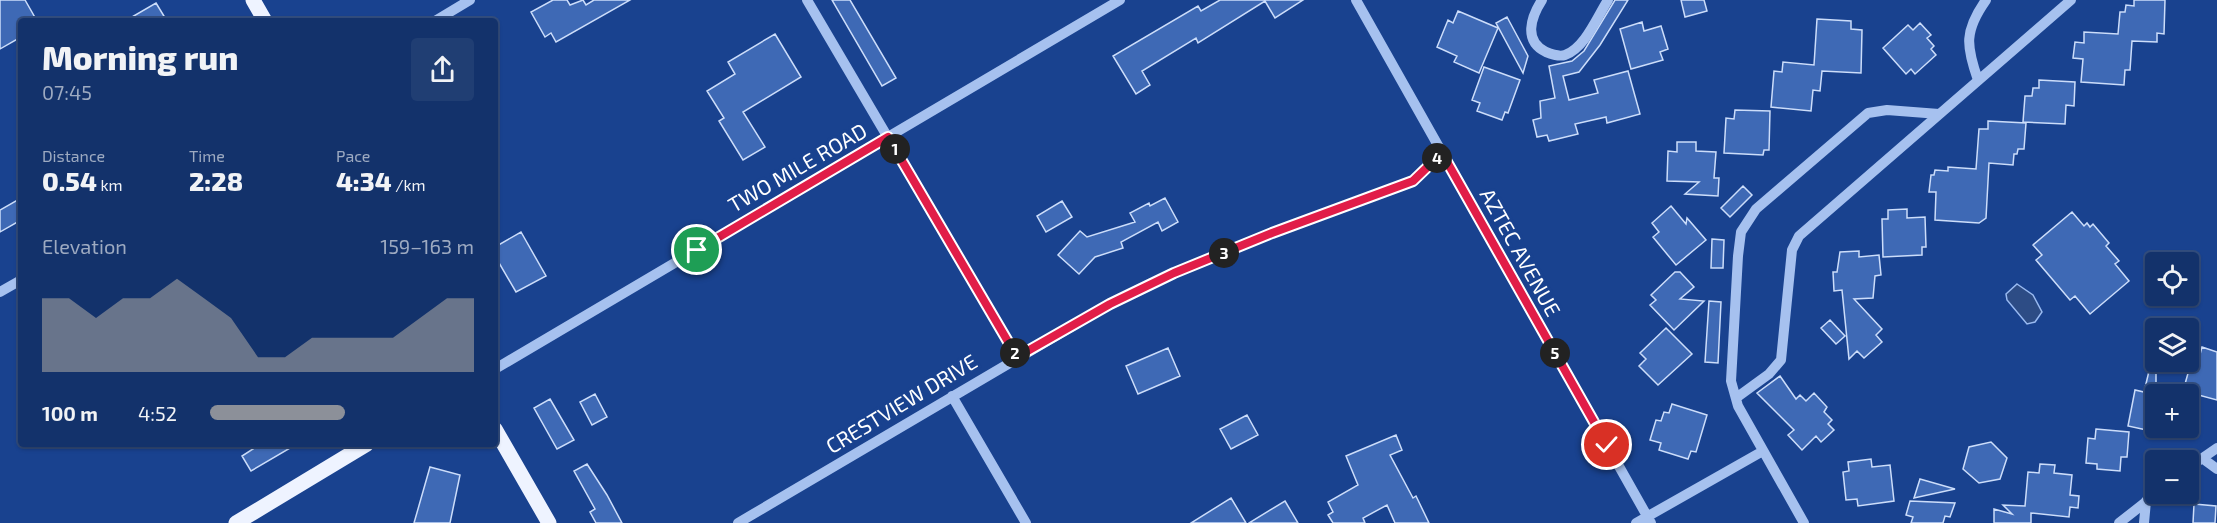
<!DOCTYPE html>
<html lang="en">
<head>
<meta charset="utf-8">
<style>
  :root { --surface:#13326b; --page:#203e73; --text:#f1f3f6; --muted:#9daac1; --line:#324d7e; --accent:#8c9099 }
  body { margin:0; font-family:"Exo 2",sans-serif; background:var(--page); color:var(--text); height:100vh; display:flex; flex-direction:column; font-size:22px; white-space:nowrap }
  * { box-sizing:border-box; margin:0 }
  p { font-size:20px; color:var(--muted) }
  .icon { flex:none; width:33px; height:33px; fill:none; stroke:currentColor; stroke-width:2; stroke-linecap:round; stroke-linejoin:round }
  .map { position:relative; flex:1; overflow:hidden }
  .drawer { position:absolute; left:18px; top:18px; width:480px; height:429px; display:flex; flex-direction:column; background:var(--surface); border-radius:6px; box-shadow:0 2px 4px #0004,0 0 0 2px var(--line) }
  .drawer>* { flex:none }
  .tools { position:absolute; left:2145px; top:252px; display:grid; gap:12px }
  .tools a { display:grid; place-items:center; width:54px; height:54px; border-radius:6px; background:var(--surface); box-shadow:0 2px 4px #0004,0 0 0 2px var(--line); font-size:30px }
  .pin { position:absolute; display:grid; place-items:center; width:51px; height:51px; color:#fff; margin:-26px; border:3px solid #fff; border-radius:50%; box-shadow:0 2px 6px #0007 }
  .km { position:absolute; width:30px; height:30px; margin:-15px; border-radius:50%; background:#222; color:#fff; font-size:16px; line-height:30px; text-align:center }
  .round { display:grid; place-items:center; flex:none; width:63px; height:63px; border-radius:6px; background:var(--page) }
  .headline { display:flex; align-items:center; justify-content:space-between; height:102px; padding:0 24px }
  h1 { font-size:33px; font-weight:800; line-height:45px }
  .metrics { display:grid; grid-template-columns:repeat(3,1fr); gap:9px; height:102px; padding:6px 24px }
  .metrics div { display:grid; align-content:center }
  .metrics b { font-size:26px; font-weight:800 }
  .metrics small { font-size:16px; font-weight:400 }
  .metrics p { font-size:16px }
  .chart { height:168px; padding:12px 24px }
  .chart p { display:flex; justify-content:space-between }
  .chart svg { width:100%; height:108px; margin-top:6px; fill:var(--accent); opacity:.7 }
  ul { padding:0 24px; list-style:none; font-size:20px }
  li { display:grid; grid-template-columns:96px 72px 1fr; align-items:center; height:45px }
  li i { height:15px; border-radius:8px; background:var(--accent) }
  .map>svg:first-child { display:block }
  .water { fill:#2d4c85; stroke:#99baf1; stroke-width:1.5 }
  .building { fill:#3e69b5; stroke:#ccddfa; stroke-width:1.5 }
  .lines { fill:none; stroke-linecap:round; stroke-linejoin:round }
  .minor { stroke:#a6c1ef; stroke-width:10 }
  .major { stroke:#eef3ff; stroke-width:15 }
  .route-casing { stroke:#fff; stroke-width:12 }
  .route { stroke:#e11d48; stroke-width:8 }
  .labels { text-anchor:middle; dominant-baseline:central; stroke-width:6; stroke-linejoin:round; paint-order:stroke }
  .street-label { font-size:21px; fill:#fff; stroke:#19428f }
</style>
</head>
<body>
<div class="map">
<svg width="2217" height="523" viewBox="0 0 2217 523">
  <rect width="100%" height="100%" fill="#19428f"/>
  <path class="water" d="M2017,284L2033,295L2042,312L2035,322L2027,324L2007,300L2006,294Z"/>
  <path class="building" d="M0,0H25L37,21H21V37L0,49Z
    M553,0H567L570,5L583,0L586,5L594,0H630L556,42L551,33L545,37L531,12Z
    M832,0H850L896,78L882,86Z
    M1220,0H1303L1275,18L1265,1L1198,43L1196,38L1142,71L1150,85L1136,94L1113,56L1198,6L1201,11Z
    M1615,0H1628L1600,45L1579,72L1563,76L1569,100L1598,93L1594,80L1628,71L1640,114L1607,123L1606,117L1575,124L1578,134L1549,141L1547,135L1537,137L1533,120L1541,118L1540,101L1555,98L1549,66L1572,61L1584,51Z
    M1681,0H1704L1707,11L1685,17Z
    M2134,0H2165L2164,34L2157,33V42L2132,41L2130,70H2125L2124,85L2081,82L2083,59L2073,58L2075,42L2084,43V32L2118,34L2120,12H2125L2126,5L2134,6Z
    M156,3L167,21H125Z
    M1458,11L1498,28L1479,73L1454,62L1457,56L1437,47L1448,20L1453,23Z
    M1507,17L1528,56L1523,73L1496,23Z
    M1817,19L1851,21V29L1862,30L1861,73L1822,71L1820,91L1813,90L1811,111L1771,107L1774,71L1782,72L1783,62L1814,65Z
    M1642,22L1644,31L1661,26L1668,49L1660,52L1663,60L1631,69L1620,29Z
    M1920,23L1931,35L1927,38L1934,46L1931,49L1936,55L1915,74L1911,69L1906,74L1883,48L1908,25L1913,30Z
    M775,34L801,77L743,112L765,147L743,160L719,121L724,118L707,91L735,74L728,62Z
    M1484,67L1520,80L1508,113L1505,112L1502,120L1477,111L1480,103L1472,100Z
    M2039,80L2075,82L2074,106L2066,105L2065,124L2023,122L2025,96H2032L2033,88H2039Z
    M1735,110L1770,111L1769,150H1764L1763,155L1724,153L1726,118L1734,119Z
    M1988,121L2026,123L2024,149H2018L2017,154H2014L2013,165L1989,163L1986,218L1979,223L1935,220L1936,192H1929L1931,175H1934L1935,170L1948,171V167L1976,169L1979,129H1988Z
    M1677,142H1696V151L1716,152L1714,178H1719L1718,196L1685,194L1699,182L1667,181L1668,151L1677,152Z
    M1743,186L1752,195L1730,217L1721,208Z
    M21,198V220L0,232V210Z
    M1165,198L1178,222L1162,231L1158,222L1121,242L1123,248L1095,257L1079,274L1058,255L1080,231L1087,237L1135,222L1130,213L1149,203L1150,206Z
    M1062,201L1072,217L1046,232L1037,216Z
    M1671,206L1686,224L1687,218L1706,240L1676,265L1653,237L1659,232L1652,223Z
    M1907,209V218L1925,217L1926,247H1922V255L1883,257L1882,219H1888V210Z
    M2072,212L2084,226L2087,223L2090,227L2093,224L2109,243L2106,246L2119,261L2115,264L2129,281L2090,314L2075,296L2070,300L2036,260L2042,255L2033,245Z
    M521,232L546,276L516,292L495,256V247Z
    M1712,239L1724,240L1723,268H1711Z
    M1859,251V257L1879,255L1881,275L1875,276L1873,298L1854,299L1882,329L1876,335L1882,342L1864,358L1857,351L1849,359L1842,290L1834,291L1833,272H1837L1840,252Z
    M1675,272H1680L1694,287L1680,299L1704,301L1674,330L1650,305L1656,300L1651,295Z
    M1709,301L1721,302L1718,363L1705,362Z
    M1830,320L1845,336L1836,344L1821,328Z
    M1666,328L1692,354L1658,385L1639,366L1646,359L1640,353Z
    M2202,347L2217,352V400L2191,393L2193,386L2185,384L2190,366L2192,367L2195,357L2199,358Z
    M1168,348L1180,376L1138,394L1126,366Z
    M2150,367H2156V432L2128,426L2135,390L2144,392Z
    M1780,376L1796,399L1800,395L1806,401L1814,393L1827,407L1824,412L1832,420L1828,424L1834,430L1821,442L1816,436L1802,450L1788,435L1794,430L1757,393Z
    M595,394L607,417L592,425L580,402Z
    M550,399L574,440L557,449L534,408Z
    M1672,404L1707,415L1696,452L1691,451L1688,459L1659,450L1661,443L1650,440L1656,420L1661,421L1664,412L1669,413Z
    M1247,415L1258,435L1231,449L1220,429Z
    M2096,429L2129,432L2127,457H2121L2120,471L2097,469V464L2086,463L2088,438L2095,439Z
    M1396,435L1402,450L1390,455L1413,498L1416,496L1429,523H1395L1387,505L1363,518L1365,523H1333L1328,515L1333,512L1328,502L1358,485L1346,456Z
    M1991,442L2007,458L2000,479L1979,483L1963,469L1969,447Z
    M250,444H297L251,471L242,456L253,449Z
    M1871,459L1872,467L1890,465L1894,501L1858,506L1857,499L1846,500L1843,472L1849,471L1848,462Z
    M587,464L607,495L622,523H596L590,512L595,509L574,471Z
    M2040,464L2055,465L2054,473L2072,475L2070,495L2079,496L2078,508L2070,507L2069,517L2031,513V523H1994V509L2012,514L2003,505L2025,506L2028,472L2039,473Z
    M430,467L460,475L450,523H414Z
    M1920,479L1955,489L1914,498Z
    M1231,498L1246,523H1191Z
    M1285,501L1298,523H1249Z
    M1910,501L1955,503L1950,517L1945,516L1943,523H1911L1913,517L1906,515Z
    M2194,504L2216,506L2215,523H2193Z"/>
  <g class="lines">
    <path class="minor" d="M807,0L1017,357
      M1356,0L1651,523
      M1542,0C1531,17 1523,41 1546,52C1551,54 1559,57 1565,55C1585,48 1597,17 1608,0
      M435,21L470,0
      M1978,80C1966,46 1964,31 1986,0
      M0,292L21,280
      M495,369L1120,0
      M952,396L1026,523
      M1736,398L1769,374L1781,360L1792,250L1799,236L2071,0
      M2202,458L2217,469
      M2188,468L2217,448
      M738,523L1110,304L1174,273L1272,233L1413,181L1442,153
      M1636,523L1763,451
      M1804,523L1738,406L1731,381L1738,256L1741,232L1756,209L1868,113L1887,110L1939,114
      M2119,523L2156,494
      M2144,523L2146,501"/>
    <path class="major" d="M253,0L265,21
      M495,429L549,523
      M236,523L367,444"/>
  </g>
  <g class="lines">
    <defs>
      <path id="route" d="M697,250L888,137L1017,357L1110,304L1174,273L1272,233L1413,181L1442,153L1607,445"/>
    </defs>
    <use href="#route" class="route-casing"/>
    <use href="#route" class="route"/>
  </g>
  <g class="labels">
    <g class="street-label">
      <text transform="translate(797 167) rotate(-30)">TWO MILE ROAD</text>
      <text transform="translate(1521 252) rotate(61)">AZTEC AVENUE</text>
      <text transform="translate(901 403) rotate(-31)">CRESTVIEW DRIVE</text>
    </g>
  </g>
</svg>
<div class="tools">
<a><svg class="icon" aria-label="locate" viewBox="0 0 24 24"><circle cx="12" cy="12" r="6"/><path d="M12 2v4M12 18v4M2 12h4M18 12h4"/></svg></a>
<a><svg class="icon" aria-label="layers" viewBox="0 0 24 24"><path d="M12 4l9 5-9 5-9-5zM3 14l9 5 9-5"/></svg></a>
<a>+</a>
<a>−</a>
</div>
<div class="pin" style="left:697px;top:250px;background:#1e9e55"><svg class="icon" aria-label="arrive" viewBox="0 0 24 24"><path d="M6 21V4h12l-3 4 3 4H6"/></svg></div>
<div class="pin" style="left:1607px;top:445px;background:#d93025"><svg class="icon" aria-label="check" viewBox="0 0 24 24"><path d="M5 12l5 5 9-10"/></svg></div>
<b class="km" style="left:895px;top:149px">1</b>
<b class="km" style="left:1015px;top:353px">2</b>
<b class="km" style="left:1224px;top:253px">3</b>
<b class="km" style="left:1437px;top:158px">4</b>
<b class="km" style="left:1555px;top:353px">5</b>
<section class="drawer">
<div class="headline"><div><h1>Morning run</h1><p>07:45</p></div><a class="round"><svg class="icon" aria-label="share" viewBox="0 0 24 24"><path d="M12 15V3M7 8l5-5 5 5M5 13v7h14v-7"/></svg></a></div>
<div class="metrics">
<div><p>Distance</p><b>0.54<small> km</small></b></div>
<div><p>Time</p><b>2:28</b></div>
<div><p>Pace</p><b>4:34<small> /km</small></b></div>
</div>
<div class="chart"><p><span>Elevation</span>159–163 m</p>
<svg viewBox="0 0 160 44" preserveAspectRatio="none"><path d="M0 44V14L10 14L20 22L30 14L40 14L50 6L60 14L70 22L80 38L90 38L100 30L110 30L120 30L130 30L140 22L150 14L160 14V44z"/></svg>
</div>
<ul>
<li><b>100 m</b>4:52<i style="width:51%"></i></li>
</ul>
</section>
</div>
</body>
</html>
